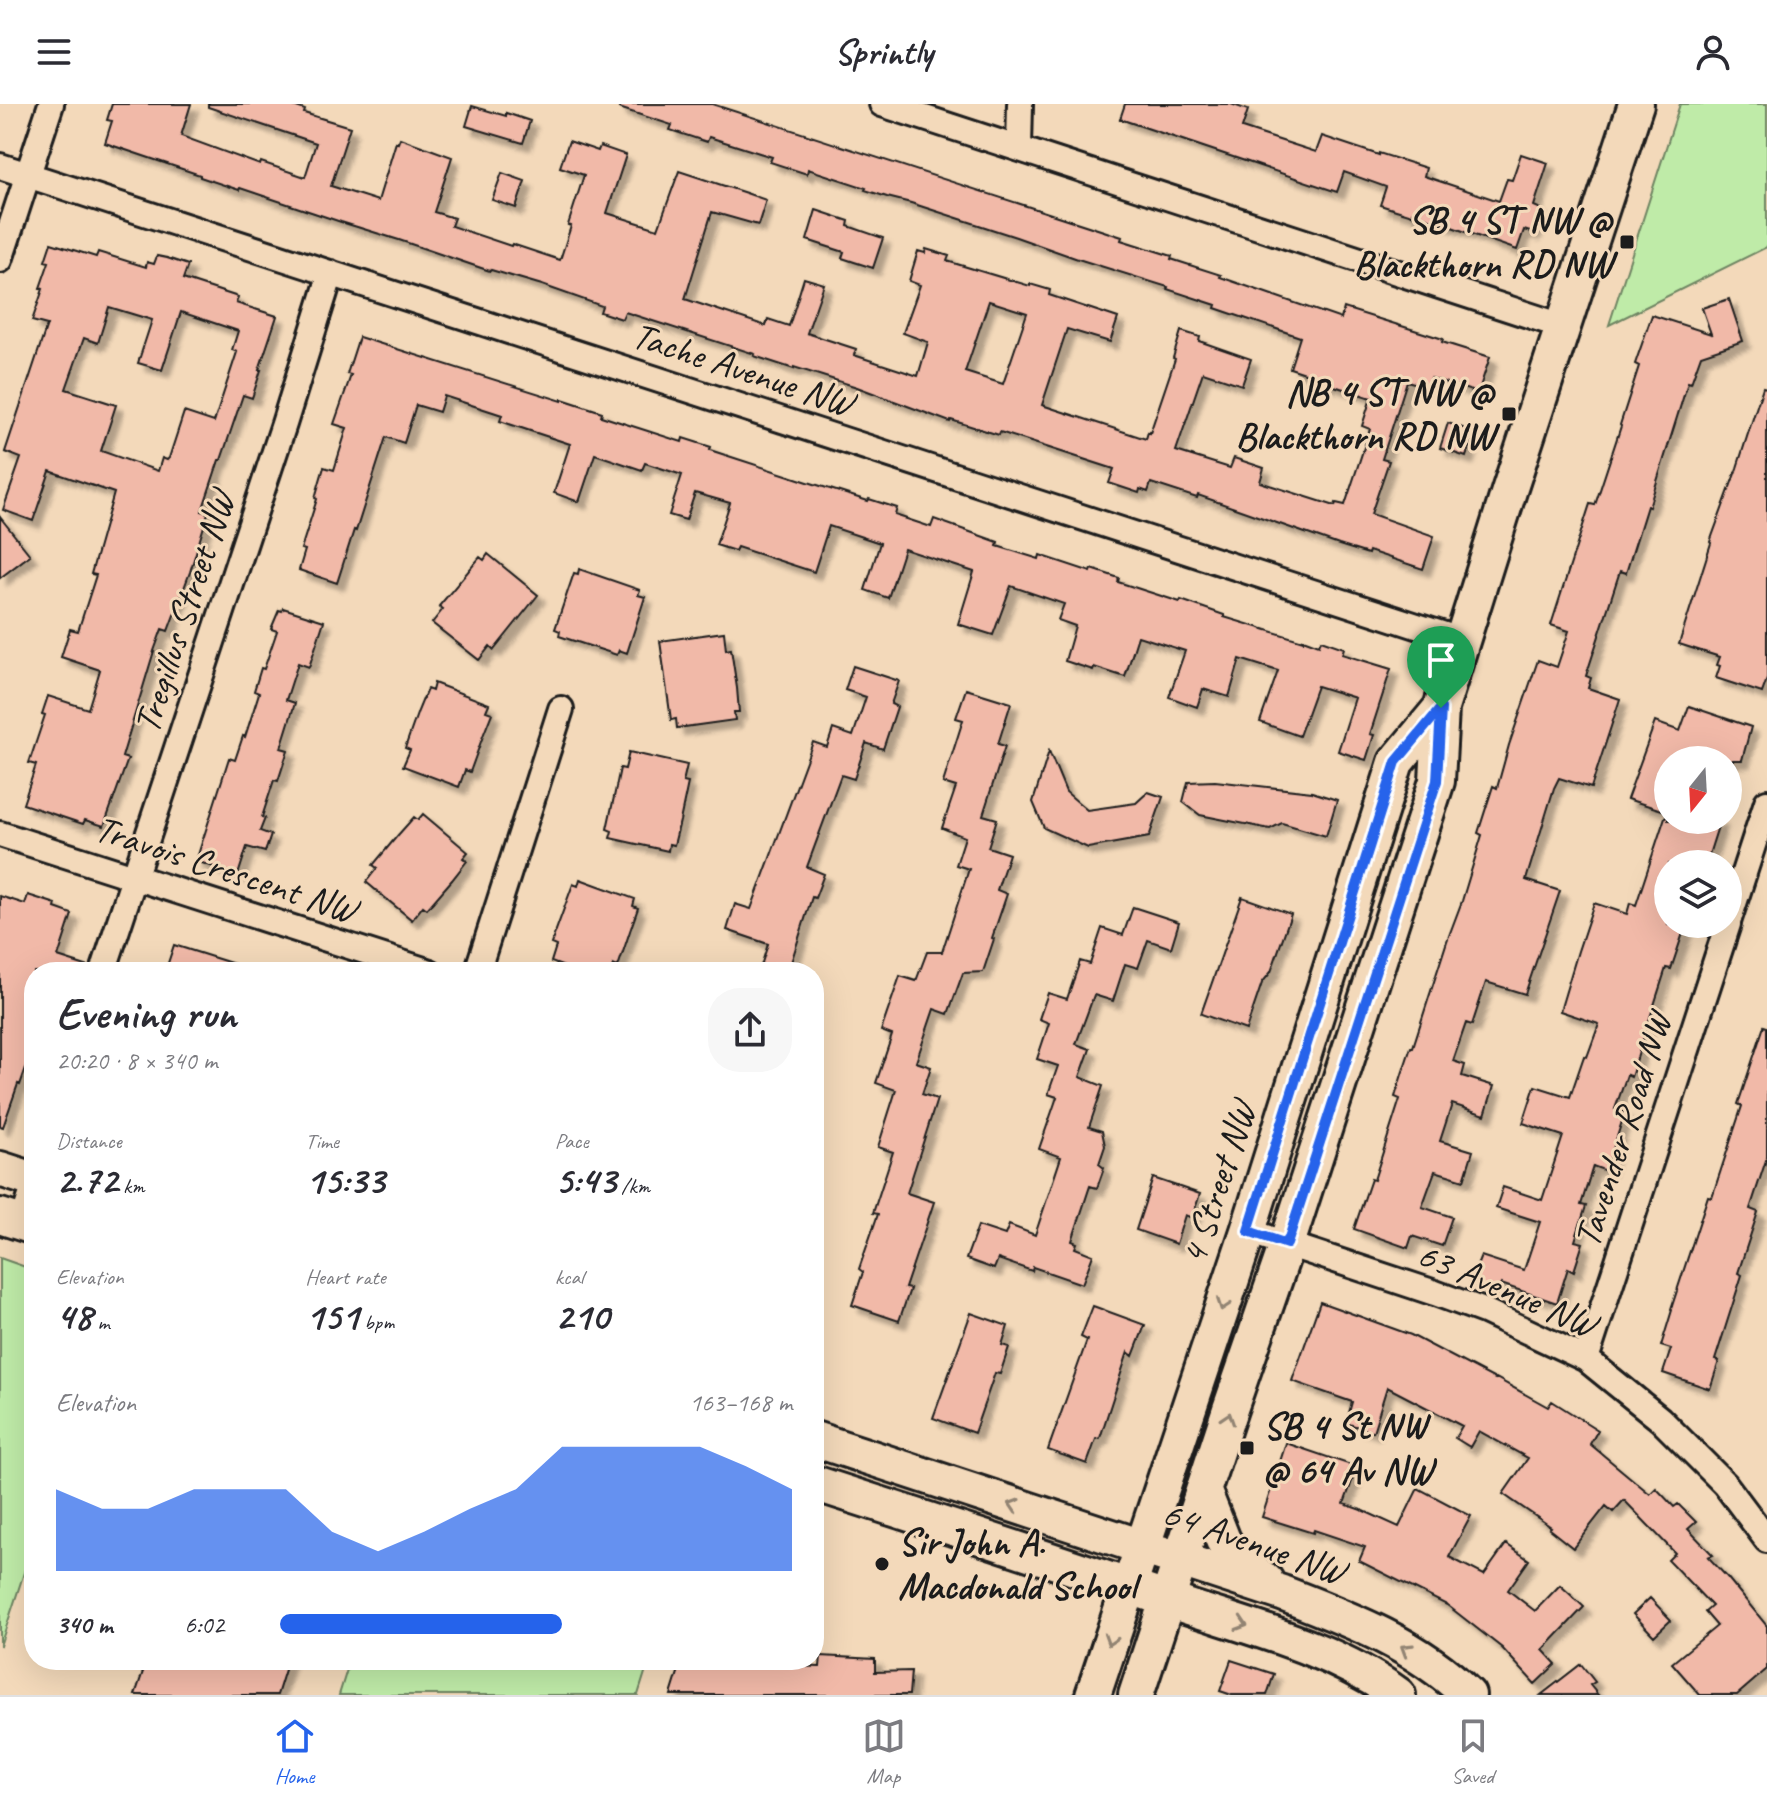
<!DOCTYPE html>
<html lang="en">
<head>
<meta charset="utf-8">
<style>
  :root { --surface:#fff; --page:#f7f7f7; --text:#2b2b33; --muted:#7c7c81; --line:#e1e1e2; --accent:#2563eb }
  body { margin:0; font-family:Caveat,sans-serif; background:var(--page); color:var(--text); height:100vh; display:flex; flex-direction:column; font-size:30px; white-space:nowrap }
  * { box-sizing:border-box; margin:0 }
  p { font-size:26px; color:var(--muted) }
  .icon { flex:none; width:44px; height:44px; fill:none; stroke:currentColor; stroke-width:2; stroke-linecap:round; stroke-linejoin:round }
  .map { position:relative; flex:1; overflow:hidden }
  .sheet { position:absolute; left:24px; top:858px; width:800px; height:708px; display:flex; flex-direction:column; background:var(--surface); border-radius:32px; box-shadow:0 8px 32px #0002 }
  .sheet>* { flex:none }
  .needle { width:52px; rotate:198deg }
  .tools { position:absolute; left:1654px; top:642px; display:grid; gap:16px }
  .tools a { display:grid; place-items:center; width:88px; height:88px; border-radius:50%; background:var(--surface); box-shadow:0 8px 32px #0002; font-size:40px }
  .pin { position:absolute; display:grid; place-items:center; width:68px; height:68px; color:#fff; margin:-82px -34px; border-radius:50% 50% 50% 0; rotate:-45deg; box-shadow:0 0 8px #0007 }
  .pin .icon { rotate:45deg }
  .round { display:grid; place-items:center; flex:none; width:84px; height:84px; border-radius:32px; background:var(--page) }
  .overview { display:flex; align-items:center; justify-content:space-between; height:136px; padding:0 32px }
  h1 { font-size:44px; font-weight:700; line-height:60px }
  .metrics { display:grid; grid-template-columns:repeat(3,1fr); gap:12px; height:136px; padding:8px 32px }
  .metrics div { display:grid; align-content:center }
  .metrics b { font-size:40px; font-weight:700 }
  .metrics small { font-size:22px; font-weight:400 }
  .metrics p { font-size:22px }
  .chart { height:224px; padding:16px 32px }
  .chart p { display:flex; justify-content:space-between }
  .chart svg { width:100%; height:144px; margin-top:8px; fill:var(--accent); opacity:.7 }
  ul { padding:0 32px; list-style:none; font-size:26px }
  li { display:grid; grid-template-columns:128px 96px 1fr; align-items:center; height:60px }
  li i { height:20px; border-radius:10px; background:var(--accent) }
  header { display:flex; justify-content:space-between; align-items:center; height:104px; padding:0 32px; background:var(--surface); font-size:36px; font-weight:700 }
  .menu { display:flex; justify-content:space-around; align-items:center; height:112px; border-top:2px solid var(--line); background:var(--surface); font-size:22px; color:var(--muted) }
  .menu a { display:grid; justify-items:center; gap:4px }
  .menu .current { color:var(--accent) }
  .map>svg:first-child { display:block }
  .green { fill:#bfeba8; stroke:#6e8462; stroke-width:2 }
  .building { fill:#f1b9a8; stroke:#1c1c1c; stroke-width:2; fill-rule:evenodd; filter:url(#shadow) }
  .lines { fill:none; stroke-linecap:round; stroke-linejoin:round }
  .street-casing { stroke:#1c1c1c; stroke-width:30 }
  .secondary-casing { stroke:#1c1c1c; stroke-width:40 }
  .street { stroke:#f3d9ba; stroke-width:24 }
  .secondary { stroke:#f3d9ba; stroke-width:34 }
  .oneway { stroke:#928473 }
  .route-casing { stroke:#fff; stroke-width:16 }
  .route { stroke:#2563eb; stroke-width:10 }
  .poi-dot { fill:#1c1c1c; stroke:#f3d9ba; stroke-width:3 }
  .labels { text-anchor:middle; dominant-baseline:central; stroke-width:6; stroke-linejoin:round; paint-order:stroke }
  .poi-label { font-size:38px; font-weight:bold; fill:#1c1c1c; stroke:#f3d9ba; text-anchor:end }
  .street-label { font-size:38px; fill:#1c1c1c; stroke:#f3d9ba }
</style>
</head>
<body>
<header><svg class="icon" aria-label="menu" viewBox="0 0 24 24"><path d="M4 6h16M4 12h16M4 18h16"/></svg>Sprintly<svg class="icon" aria-label="person" viewBox="0 0 24 24"><circle cx="12" cy="8" r="4"/><path d="M4 21q1-7 8-7t8 7"/></svg></header>
<div class="map">
<svg width="1767" height="1591" viewBox="0 0 1767 1591">
  <defs>
    <filter id="shadow"><feDropShadow dx="7" dy="7" stdDeviation="2" flood-color="#0004"/></filter>
  </defs>
  <rect width="100%" height="100%" fill="#f3d9ba"/>
  <filter id="ink" filterUnits="userSpaceOnUse"><feTurbulence type="fractalNoise" baseFrequency=".0125" numOctaves="2"/><feDisplacementMap in="SourceGraphic" scale="16" xChannelSelector="R" yChannelSelector="G"/><feConvolveMatrix kernelMatrix="1 2 1 2 8 2 1 2 1" color-interpolation-filters="sRGB"/></filter>
  <g filter="url(#ink)">
    <path class="green" d="M1680,0H1767V143L1609,221Z
      M0,1154L34,1166V1438L0,1542Z
      M350,1556H649L638,1591H339Z"/>
    <path class="building" d="M112,0H191L181,32L260,61L261,58L305,73L316,39L208,3V0H288L305,6L304,9L350,23L331,82L378,97L396,38L398,39L400,34L419,41L452,53L434,108L454,114L451,122L511,142L512,140L560,156L571,122L568,121L584,71L560,63L569,37L598,47L600,42L626,51L607,109L658,125L679,67L746,89L766,96L758,121L712,108L685,195L766,222L768,215L789,222L804,174L824,180L807,229L856,245L854,251L918,272L928,238L903,229L920,181L909,177L918,147L925,149L926,145L949,152L947,157L1030,182V180L1050,186L1049,191L1118,214L1110,238L1067,225L1042,301L1146,335L1148,328L1150,329L1175,255L1173,254L1181,227L1200,233L1199,237L1251,255L1242,281L1203,268L1176,347L1230,364L1234,354L1264,364L1260,378L1335,402L1336,399L1345,401L1370,325L1362,322L1371,294L1316,276L1317,273L1290,264L1300,233L1215,204L1216,201L1167,185L1168,183L1078,155L1016,133L911,99L887,93L865,86L866,84L808,65L807,70L770,58L772,53L709,33L707,38L670,26L672,21L619,4L620,0H712L1122,133L1121,136L1172,152L1171,155L1221,171L1220,173L1341,215L1344,204L1443,235L1442,238L1490,253L1478,289L1431,274L1428,283L1407,277L1382,355L1389,357L1371,410L1434,432L1423,465L1369,447L1368,450L1339,441L1198,391L1197,394L1151,379L1148,388L1140,385L1139,389L1109,379L1114,365L1000,328L999,331L951,316L950,318L857,283L794,263V265L754,252L755,250L625,208L622,215L600,208L602,202L542,181L491,166L490,167L399,136L341,118L240,84L239,86L200,73V71L105,39L112,17L107,16ZM989,197L1027,209L1003,280L965,268Z
      M1125,0H1231L1248,6L1242,24L1316,48L1322,32L1379,51V49L1426,64L1424,72L1499,97L1507,75L1512,76L1521,50L1548,59L1534,102L1541,105L1533,129L1524,126L1517,146L1412,109V111L1380,101L1386,83L1344,68L1337,88L1120,15Z
      M472,2L506,12V9L530,17L523,39L466,22Z
      M502,69L525,77L516,104L492,96Z
      M816,106L849,117L848,122L883,134L873,164L842,154L844,148L807,136Z
      M51,139L96,153L98,148L146,163L147,158L154,160L157,152L167,154L188,161L183,175L238,193L236,199L277,212L259,266H261L252,294L243,291L221,356H219L202,407L208,409L190,468L168,527L162,525L154,547L122,653L128,655L104,722L85,716L83,720L23,700L36,661L29,659L45,611L42,610L48,592L88,605L100,566L61,553L70,525L78,527L96,471L91,470L114,389L50,367L33,417L3,406L21,354L5,348L47,221L32,217L43,185L40,184L49,158L45,157ZM109,203L152,216L138,259L162,266L181,208L238,227L232,246L237,248L214,318L184,308L169,354L167,356L162,354L158,367L101,347L116,301L66,285L84,234L98,239Z
      M1729,195L1743,237L1701,251L1691,279L1688,278L1649,403L1647,402L1626,469L1620,467L1586,572L1591,574L1588,584L1620,595L1591,684L1559,674L1554,684L1526,776L1560,787L1525,890L1486,878L1472,921L1466,919L1453,957L1465,961L1462,972L1494,982L1485,1011L1452,1000L1440,1037L1473,1047L1464,1076L1435,1067L1422,1103L1452,1113L1442,1142L1412,1132L1408,1144L1354,1125L1371,1075L1374,1076L1400,995L1395,993L1403,967L1411,943H1413L1447,837L1462,797L1482,731L1478,729L1493,682L1497,684L1509,641L1538,556L1557,563L1569,527L1551,521L1590,400L1595,401L1621,322L1620,321L1639,262L1635,260L1652,211L1711,230L1702,204Z
      M359,233L562,297V295L602,308L601,312L682,338L683,334L711,343L710,346L808,378L868,397L869,395L897,404L895,411L931,423L934,415L998,438L997,442L1039,455L1040,451L1091,468L1092,465L1119,474L1118,478L1180,498L1181,496L1224,511V513L1303,537V535L1319,541L1321,536L1344,544L1342,550L1391,565L1370,630L1374,631L1366,656L1338,647L1355,594L1317,582L1299,632L1260,618L1278,567L1240,555L1229,593L1203,585L1197,603L1169,593L1185,547L1138,532L1125,573L1094,563L1093,566L1065,557L1075,522L1058,516L1064,500L1011,482L993,531L958,520L974,468L904,445L888,494L865,486L880,439L829,422L814,468L737,443L735,447L716,441L730,399L695,389L686,416L669,411L682,371L645,359L642,366L595,350L579,398L554,389L570,340L500,317L502,311L444,292L439,308L416,301L404,339L386,333L356,427L354,426L337,479L299,466L305,446L301,445L317,395L315,394L324,363L334,366L347,324L334,320L351,271L347,270Z
      M1763,283L1767,284V575L1762,589L1716,574L1720,562L1717,561L1720,553L1679,540L1711,439L1710,438L1737,364Z
      M1448,319L1474,328L1466,353L1440,344Z
      M0,413L30,451L0,474Z
      M488,450L538,491L494,546L490,542L479,556L432,519L443,505L439,502L480,453L484,456Z
      M579,465L640,486L638,491L645,493L627,549L619,546L617,551L559,532L560,527L555,525L574,469L578,470Z
      M283,504L324,517L309,563L298,559L286,596L295,599L281,644L288,646L278,677L274,676L262,713L265,714L260,727L271,731L265,748L247,743L238,771L196,757L229,654L235,656L243,632L245,633L259,589L254,587L261,564L264,565L277,527L271,525L279,506L282,507Z
      M724,528L726,546L731,545L737,584L739,608H734L735,616L677,624L676,615L671,616L660,537Z
      M853,562L899,577L891,600L897,603L883,645L866,639L854,675L841,671L807,763L824,770L815,794L812,793L788,868H759L768,840L727,826L735,800L751,805L813,638L827,643L833,625L853,632L866,593L845,586Z
      M434,579L489,600L486,607L492,609L483,632L470,668L465,666L459,683L403,662L410,646L405,644L418,607L427,585L432,587Z
      M966,585L1011,599L998,640L1005,642L983,711L997,715L988,743L1009,750L997,786L1007,790L992,834L994,835L983,868L963,869L948,910L934,905L916,958L931,963L922,990L937,995L907,1089L934,1098L905,1184L910,1185L899,1217L852,1201L863,1168L859,1165L878,1110L873,1109L893,1048L878,1043L896,986L876,979L892,931L881,927L900,872L916,877L927,848H942L969,765L956,761L965,733L942,724L956,683L943,679L963,616L956,614Z
      M1689,602L1751,623L1742,656H1668V708L1627,695L1655,618L1680,627Z
      M1049,647L1066,688L1087,706L1136,699L1148,688L1163,693L1149,733L1088,744L1044,724L1033,698Z
      M629,648L687,661L683,678L688,679L680,717L674,741L669,740L668,747L610,734L612,727L607,725L614,693L620,664L625,665Z
      M1215,677L1312,688L1337,696L1326,732L1282,719L1270,725L1200,711L1183,698L1188,678Z
      M423,710L468,748L463,754L467,757L452,776L427,805L423,802L412,816L366,778L377,764L373,761L398,731L414,713L418,716Z
      M1665,713H1668V716H1720L1706,760H1668V820H1686L1671,865L1666,864L1631,973L1627,971L1615,1005L1625,1008L1606,1067L1593,1062L1581,1101L1586,1102L1575,1137L1583,1139L1574,1167L1568,1164L1557,1199L1501,1180L1497,1189L1470,1179L1481,1152L1524,1166L1540,1118L1496,1104L1503,1083L1542,1096L1563,1032L1523,1019L1535,982L1570,993L1584,952L1587,953L1599,920L1560,907L1578,847L1594,799L1627,810L1630,799L1636,801Z
      M580,775L635,795L633,802L638,804L630,827L618,863L613,861L610,868H578L551,858L556,842L551,840L573,780L578,782Z
      M28,791L56,800L55,804L72,810L58,853L89,863L88,868H34V941L20,981L18,980L3,1023L0,1022V792L25,800Z
      M1242,793L1291,810L1271,868L1262,879L1246,926L1201,910Z
      M1133,803L1179,818L1171,844L1148,836L1138,864L1125,860L1113,897L1094,891L1076,940L1090,945L1080,973L1103,982L1089,1023L1102,1027L1105,1042L1099,1060L1104,1064L1097,1084L1090,1082L1072,1137L1077,1139L1075,1144L1093,1151L1082,1180L1033,1163L1032,1167L998,1155L994,1165L966,1155L978,1122L1005,1131L1009,1121L1035,1131L1061,1053L1039,1045L1057,993L1048,990L1058,962L1037,955L1049,919L1039,915L1048,889L1067,895L1080,857L1090,860L1102,824L1123,831Z
      M174,841L247,864L246,868H165Z
      M1764,922L1767,923V1053L1750,1105L1758,1108L1738,1169L1742,1171L1715,1256L1719,1257L1710,1285L1663,1269L1671,1245L1661,1242L1672,1206L1671,1205L1708,1092L1712,1093L1742,1002L1738,1000Z
      M1153,1074L1200,1090L1192,1114L1185,1111L1176,1140L1136,1126Z
      M1320,1198L1411,1231L1495,1275L1496,1274L1548,1303L1552,1297L1598,1326L1590,1340L1650,1390L1656,1384L1674,1403L1678,1400L1696,1418L1688,1425L1713,1451L1708,1453L1727,1473L1767,1522V1565L1737,1591H1700L1672,1559L1717,1522L1705,1508L1712,1502L1668,1456L1675,1449L1624,1396L1613,1408L1606,1402L1573,1444L1549,1425L1551,1423L1503,1390L1528,1354L1479,1327L1470,1343L1455,1334L1462,1322L1387,1283L1373,1328L1346,1319L1352,1298L1292,1277Z
      M1093,1202L1145,1221L1133,1252L1128,1248L1100,1334L1096,1335L1087,1360L1048,1346L1087,1236L1081,1233Z
      M971,1209L1008,1222L1002,1241L1009,1243L1000,1270L995,1269L974,1329L933,1314Z
      M1286,1339L1357,1363L1344,1400L1364,1407L1399,1423L1418,1384L1471,1412L1449,1453L1484,1471L1506,1440L1529,1456L1508,1486L1535,1507L1560,1481L1584,1503L1543,1546L1556,1560L1535,1580L1502,1544L1447,1501L1359,1457L1365,1443L1314,1426L1313,1429L1262,1413Z
      M1650,1494L1671,1516L1654,1532L1633,1510Z
      M821,1552L875,1555V1568L911,1567L909,1591H671L682,1556H764L762,1561L820,1563Z
      M147,1556H288L277,1591H135Z
      M1231,1556L1274,1570L1267,1591H1232L1220,1587Z
      M1581,1560L1595,1578L1590,1581L1598,1591H1541Z"/>
    <g class="lines">
      <defs>
        <path id="street" d="M882,0L1562,222
          M1019,44L1020,0
          M0,62L1463,537
          M0,156L51,0
          M0,730L430,868
          M1728,818L1767,698
          M103,868L284,320L331,169
          M477,868L561,605
          M22,1119L34,1083
          M1248,1127L1435,1189L1484,1207L1586,1255L1660,1315L1725,1380L1767,1436
          M1586,1255L1728,820"/>
        <path id="secondary" d="M0,1065L34,1076
          M0,1112L34,1123
          M814,1335L1282,1489C1347,1514 1417,1540 1468,1591
          M814,1379C932,1417 1051,1455 1168,1496C1246,1523 1330,1542 1398,1591
          M1204,1388L1223,1436L1233,1452L1266,1477
          M1093,1591L1248,1127L1396,658L1441,604
          M1136,1591L1230,1305L1287,1140L1437,677L1441,604L1509,387L1636,0"/>
      </defs>
      <use href="#street" class="street-casing"/>
      <use href="#secondary" class="secondary-casing"/>
      <use href="#street" class="street"/>
      <use href="#secondary" class="secondary"/>
    </g>
    <defs><path id="oneway-chevron" d="M-2-3.5L2.5 0L-2 3.5" fill="none" stroke-width="1.6" stroke-linecap="round" stroke-linejoin="round" transform="scale(2)"/></defs>
    <g class="oneway">
      <use href="#oneway-chevron" transform="translate(1223 1201) rotate(109)"/>
      <use href="#oneway-chevron" transform="translate(1228 1314) rotate(-72)"/>
      <use href="#oneway-chevron" transform="translate(1014 1401) rotate(-162)"/>
      <use href="#oneway-chevron" transform="translate(1242 1520) rotate(18)"/>
      <use href="#oneway-chevron" transform="translate(1110 1536) rotate(108)"/>
      <use href="#oneway-chevron" transform="translate(1406 1545) rotate(-148)"/>
    </g>
  </g>
  <g class="lines" filter="url(#ink)">
    <defs>
      <path id="route" d="M1441,604L1437,677L1287,1140L1248,1127L1396,658Z"/>
    </defs>
    <use href="#route" class="route-casing"/>
    <use href="#route" class="route"/>
  </g>
  <g class="poi-dot">
    <rect x="1619" y="130" width="16" height="16" rx="4"/>
    <rect x="1501" y="302" width="16" height="16" rx="4"/>
    <rect x="1239" y="1336" width="16" height="16" rx="4"/>
    <circle cx="882" cy="1460" r="8"/>
  </g>
  <g class="labels">
    <g class="poi-label">
      <text x="1611" y="116">SB 4 ST NW @<tspan x="1611" dy="44">Blackthorn RD NW</tspan></text>
      <text x="1493" y="288">NB 4 ST NW @<tspan x="1493" dy="44">Blackthorn RD NW</tspan></text>
      <text x="1263" y="1322" text-anchor="start">SB 4 St NW<tspan x="1263" dy="44">@ 64 Av NW</tspan></text>
      <text x="898" y="1438" text-anchor="start">Sir John A.<tspan x="898" dy="44">Macdonald School</tspan></text>
    </g>
    <g class="street-label">
      <text transform="translate(743 265) rotate(18)">Tache Avenue NW</text>
      <text transform="translate(184 508) rotate(-72)">Tregillus Street NW</text>
      <text transform="translate(226 765) rotate(18)">Travois Crescent NW</text>
      <text transform="translate(1623 1026) rotate(-72)">Tavender Road NW</text>
      <text transform="translate(1218 1079) rotate(-72)">4 Street NW</text>
      <text transform="translate(1507 1185) rotate(23)">63 Avenue NW</text>
      <text transform="translate(1254 1438) rotate(19)">64 Avenue NW</text>
    </g>
  </g>
</svg>
<div class="tools">
<a><svg class="needle" viewBox="-14 -14 28 28"><path d="M0-13l5 13h-10z" fill="#e53935"/><path d="M0 13l5-13h-10z" fill="#7c7c81"/></svg></a>
<a><svg class="icon" aria-label="layers" viewBox="0 0 24 24"><path d="M12 4l9 5-9 5-9-5zM3 14l9 5 9-5"/></svg></a>
</div>
<div class="pin" style="left:1441px;top:604px;background:#1e9e55"><svg class="icon" aria-label="arrive" viewBox="0 0 24 24"><path d="M6 21V4h12l-3 4 3 4H6"/></svg></div>
<section class="sheet">
<div class="overview"><div><h1>Evening run</h1><p>20:20 · 8 × 340 m</p></div><a class="round"><svg class="icon" aria-label="share" viewBox="0 0 24 24"><path d="M12 15V3M7 8l5-5 5 5M5 13v7h14v-7"/></svg></a></div>
<div class="metrics">
<div><p>Distance</p><b>2.72<small> km</small></b></div>
<div><p>Time</p><b>15:33</b></div>
<div><p>Pace</p><b>5:43<small> /km</small></b></div>
</div>
<div class="metrics">
<div><p>Elevation</p><b>48<small> m</small></b></div>
<div><p>Heart rate</p><b>151<small> bpm</small></b></div>
<div><p>kcal</p><b>210</b></div>
</div>
<div class="chart"><p><span>Elevation</span>163–168 m</p>
<svg viewBox="0 0 160 44" preserveAspectRatio="none"><path d="M0 44V19L10 25L20 25L30 19L40 19L50 19L60 32L70 38L80 32L90 25L100 19L110 6L120 6L130 6L140 6L150 12L160 19V44z"/></svg>
</div>
<ul>
<li><b>340 m</b>6:02<i style="width:55%"></i></li>
</ul>
</section>
</div>
<nav class="menu">
<a class="current"><svg class="icon" aria-label="home" viewBox="0 0 24 24"><path d="M3 11l9-7 9 7M6 9v11h12V9"/></svg>Home</a>
<a><svg class="icon" aria-label="map" viewBox="0 0 24 24"><path d="M3 6l6-2 6 2 6-2v14l-6 2-6-2-6 2zM9 4v14M15 6v14"/></svg>Map</a>
<a><svg class="icon" aria-label="saved" viewBox="0 0 24 24"><path d="M7 4h10v16l-5-4-5 4z"/></svg>Saved</a>
</nav>
</body>
</html>
